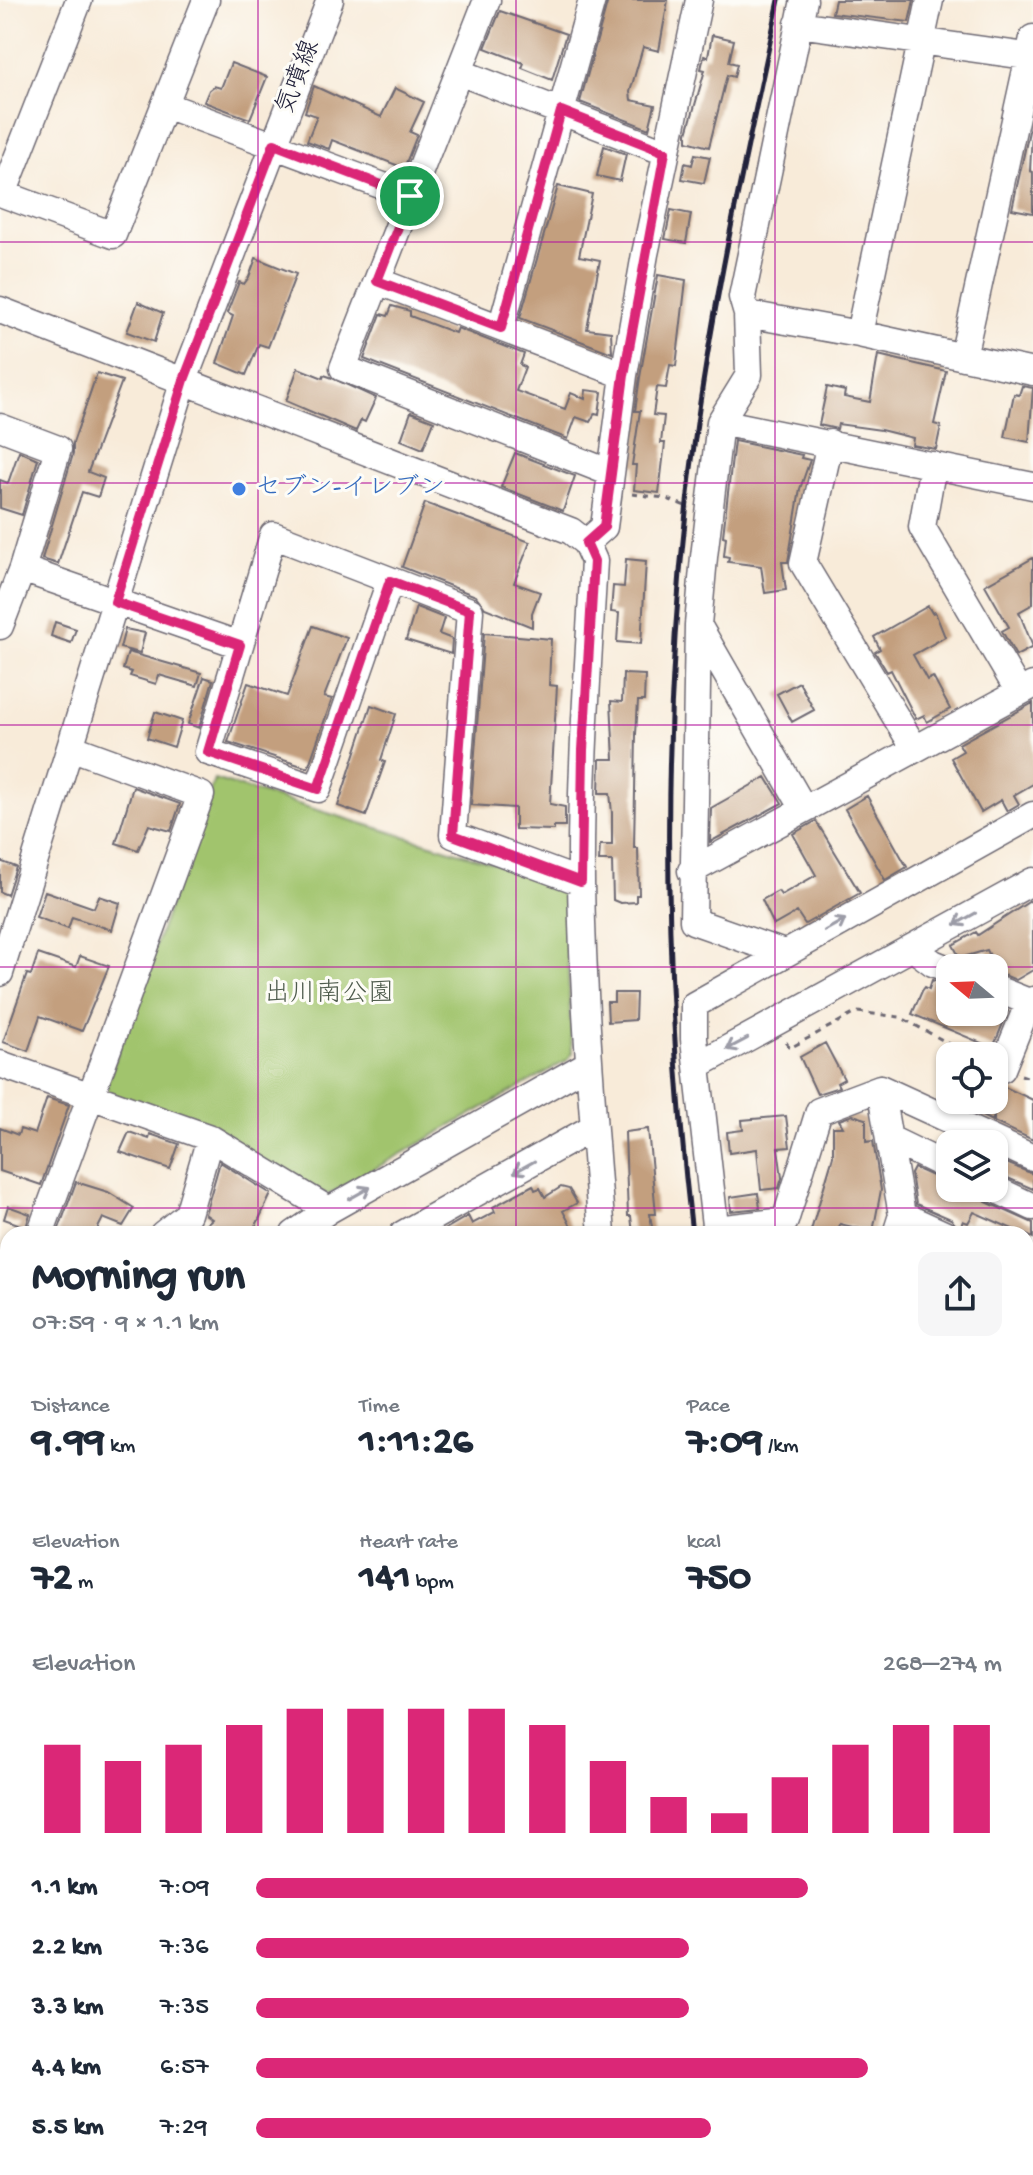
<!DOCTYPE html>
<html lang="en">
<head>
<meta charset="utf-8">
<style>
  :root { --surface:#fff; --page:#f6f6f7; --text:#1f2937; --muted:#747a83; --accent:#db2777 }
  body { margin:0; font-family:"Gochi Hand","Klee One",sans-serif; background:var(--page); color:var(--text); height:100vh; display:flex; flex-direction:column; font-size:30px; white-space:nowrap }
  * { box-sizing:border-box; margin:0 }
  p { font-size:26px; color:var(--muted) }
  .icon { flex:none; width:44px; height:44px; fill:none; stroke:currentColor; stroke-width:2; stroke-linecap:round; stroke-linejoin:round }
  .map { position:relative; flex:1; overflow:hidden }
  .panel { position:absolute; left:0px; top:1226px; width:1034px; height:950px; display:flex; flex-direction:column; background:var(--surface); border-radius:24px 24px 0 0; box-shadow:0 2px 6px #0004 }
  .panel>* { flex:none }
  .needle { width:52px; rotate:289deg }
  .controls { position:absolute; left:936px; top:954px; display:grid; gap:16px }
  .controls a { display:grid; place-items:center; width:72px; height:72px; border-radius:16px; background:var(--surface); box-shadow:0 2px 6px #0004; font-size:40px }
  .pin { position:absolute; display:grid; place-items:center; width:68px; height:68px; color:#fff; margin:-34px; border:4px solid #fff; border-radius:50%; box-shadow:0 2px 8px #0007 }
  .round { display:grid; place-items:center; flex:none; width:84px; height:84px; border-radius:16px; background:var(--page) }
  .summary { display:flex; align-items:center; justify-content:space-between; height:136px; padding:0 32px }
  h1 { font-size:44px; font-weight:700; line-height:60px }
  .figures { display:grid; grid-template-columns:repeat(3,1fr); gap:12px; height:136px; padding:8px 32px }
  .figures div { display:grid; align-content:center }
  .figures b { font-size:40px; font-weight:700 }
  .figures small { font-size:22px; font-weight:400 }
  .figures p { font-size:22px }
  .chart { height:224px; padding:16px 32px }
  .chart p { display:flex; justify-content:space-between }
  .chart svg { width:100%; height:144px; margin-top:8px; stroke:var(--accent); stroke-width:6 }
  ul { padding:0 32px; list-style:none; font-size:26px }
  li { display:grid; grid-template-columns:128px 96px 1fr; align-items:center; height:60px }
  li i { height:20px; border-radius:10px; background:var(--accent) }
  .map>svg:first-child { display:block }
  .green { fill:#a1c46d; stroke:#627354; stroke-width:2 }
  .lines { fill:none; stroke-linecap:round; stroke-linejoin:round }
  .stream { stroke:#61c2df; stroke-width:5 }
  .building { fill:#c39f7e }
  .minor-casing { stroke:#6d6872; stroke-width:29 }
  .path { stroke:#6d6872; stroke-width:3; stroke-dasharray:6 6; stroke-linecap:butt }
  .minor { stroke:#fff; stroke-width:26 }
  .rail { stroke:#22223b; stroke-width:5 }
  .oneway { stroke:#9c9ca7 }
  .route-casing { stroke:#fff; stroke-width:16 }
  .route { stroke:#db2777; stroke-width:10 }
  .grid { fill:none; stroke:#b5179e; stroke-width:2; stroke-opacity:0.55 }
  .shop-dot { fill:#3f7fe0; stroke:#fdfcf7; stroke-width:3 }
  .labels { text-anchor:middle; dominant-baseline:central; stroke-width:6; stroke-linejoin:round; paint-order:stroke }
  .street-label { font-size:26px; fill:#22223b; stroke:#fdfcf7 }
  .shop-label { font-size:26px; fill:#366cbe; stroke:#fdfcf7; text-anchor:start }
  .park-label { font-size:26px; fill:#4e5b4c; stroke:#fdfcf7 }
</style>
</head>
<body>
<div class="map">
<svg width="1033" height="2175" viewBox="0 0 1033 2175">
  <rect width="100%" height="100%" fill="#fdfcf7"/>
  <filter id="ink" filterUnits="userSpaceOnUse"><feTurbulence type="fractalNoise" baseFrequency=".0125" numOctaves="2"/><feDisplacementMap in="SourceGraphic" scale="16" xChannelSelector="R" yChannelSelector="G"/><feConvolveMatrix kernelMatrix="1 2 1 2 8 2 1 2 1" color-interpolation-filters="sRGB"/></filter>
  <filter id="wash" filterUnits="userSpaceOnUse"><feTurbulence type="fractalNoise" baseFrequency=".006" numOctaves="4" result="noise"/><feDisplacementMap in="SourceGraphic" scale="32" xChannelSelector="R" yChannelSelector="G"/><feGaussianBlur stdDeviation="1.8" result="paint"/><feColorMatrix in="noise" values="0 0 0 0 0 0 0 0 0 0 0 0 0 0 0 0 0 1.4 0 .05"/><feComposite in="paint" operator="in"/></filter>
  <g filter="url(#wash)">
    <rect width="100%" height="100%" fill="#f8ebd9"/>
    <path class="green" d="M214,779L564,884L572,1053L568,1060L328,1195L110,1093L106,1086Z
      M913,2168H1008L1033,2175H915Z"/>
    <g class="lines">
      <path class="stream" d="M0,1861L8,1863
        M1026,2161L1033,2163"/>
    </g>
    <g id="blocks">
      <path class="building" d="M608,0H668L659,51L643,47L630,92L631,100L655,105L649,129L580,102Z
        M835,0H914L909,22L832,13Z
        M500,11L566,34L552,80L522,68L524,63L485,48Z
        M712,35L734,40L729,62L737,64L734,77L727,75L709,147L687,141V133L705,70L701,69L704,56L708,57Z
        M231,63L267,77L250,119L204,102L209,90L214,86L221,88Z
        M314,86L381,117L395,88L424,102L410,132L417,135L404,168L332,140L329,149L307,141L317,116L305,112Z
        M1033,113L1030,171L1033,172V213L1012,209Z
        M604,146L626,154L620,181L597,176Z
        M695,154L710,157L704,183L682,179L685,163L692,165Z
        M558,186L592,194L579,256L600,260L587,329L611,332L612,353L520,318Z
        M671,210L691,214L686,243L665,239Z
        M256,258L296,274L268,347L259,344L246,375L217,363L233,316L227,313L239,282L244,284L249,277Z
        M658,275L686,280L676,366L670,365L666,388L657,387L653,415L664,416L661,443H665L659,493L634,490L636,465H632L640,411H635L640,377Z
        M138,302L163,313L154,342L127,332Z
        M392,306L410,311V316L455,333L457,328L524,354L520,365L525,367L516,391L565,409L571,393L585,399L586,390L602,392L599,414L595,413L590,422L576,417L568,439L364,359L381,314L388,316Z
        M878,355L946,371L934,424L941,426L936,449L912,445L913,438L881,430L838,424L837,429L819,425L827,387L845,391L844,397L870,402Z
        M298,368L323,378L324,375L330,377L376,398L365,422L361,420L356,431L286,401Z
        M97,373L122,381L88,472L104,478L98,497L82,492L58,564L42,559L73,454V443Z
        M1022,386L1033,388L1029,442L1005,437L1014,394L1019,395Z
        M411,412L434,421L423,449L401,440Z
        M734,441L802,455L801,458L810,460L800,489L788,562H782L786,590L765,593L761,566L728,562L729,557L724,556L726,537L723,536Z
        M19,451L38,459L22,515L0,508V480L8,483Z
        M515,453L575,476L563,511L501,487Z
        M425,503L530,542L514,583L540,592L532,613V627L485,608L476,596L402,567Z
        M1033,558V604L1019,612L1033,647L1016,656L1002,631L1009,627L985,585Z
        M626,559L646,561L641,644L617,642L619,613L611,612L613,586L624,587Z
        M928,606L932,613L935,612L945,637L913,655L927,680L933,677L950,709L927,722L924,715L916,719L891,670L887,672L875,652L880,649L874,637Z
        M416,607L444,618L439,634L452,639L451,654L406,640Z
        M55,622L76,629L71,643L51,636Z
        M313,626L347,638L324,697L332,699L308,768L228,742L248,683L287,696Z
        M125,629L145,633L140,653L120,648Z
        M484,633L551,639L549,685L557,686L550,804L565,807V826H554V830L515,829V808L471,805Z
        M128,652L201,673L197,686L159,675L156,684L130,676L132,672L123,669Z
        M623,674L645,675L644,701H638L636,734L634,848H638L639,895H636V902L620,903L613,900L612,861H599L600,845H612V813L610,793H599L600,759H614L611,701L622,702Z
        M204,677L213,680L199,728L188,724Z
        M799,682L814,710L792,722L777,694Z
        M1033,703V784L1014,795L1019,804L1007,811L1001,800L981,812L951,758L963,751L959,744Z
        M371,705L396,714L381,760L385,762L366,816L338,806Z
        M155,712L182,721L174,747L147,738Z
        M766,777L782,803L710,842L711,808Z
        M133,787L180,804L171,831L149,825L138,850L116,843Z
        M867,796L907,867L885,880L845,809Z
        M816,821L860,893L805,924L797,912L774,925L762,900L778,891L781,895L816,875L793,834Z
        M0,861L16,867L7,895L0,892Z
        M45,891L94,908L99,896L120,903L112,930L72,917L68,929L36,917Z
        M1033,899V970L1016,980L999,973L987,950L960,958L953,945L976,932L978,935Z
        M38,954L76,967L80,956L109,966L82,1031L40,1016L28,1051L3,1042L27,974L31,975Z
        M932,980L950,986V1012H994V1005L1008,1011L993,1048L912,1014L922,991L925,987L929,989Z
        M614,993H636L635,1020L608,1022L607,1002H614Z
        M825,1043L844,1079L837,1083L839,1087L817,1094L800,1057Z
        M994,1082L1033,1100V1140L994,1122V1116L992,1121L950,1100H994Z
        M47,1098L69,1105L41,1185L0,1171V1128L18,1135L20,1129L35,1134Z
        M853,1115L866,1119V1142L873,1141L881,1190L873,1232L840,1224L837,1234H810L833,1156V1127H843L839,1120Z
        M786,1116L790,1147L778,1148L782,1178L779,1188L761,1190L757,1149L729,1153L727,1132L743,1130L742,1120Z
        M648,1129L656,1214H650L653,1234H633L631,1216H628L625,1132Z
        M129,1132L149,1139L150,1134L179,1144L170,1169L120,1152Z
        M994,1158L1033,1174V1189L994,1172Z
        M220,1162L271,1194L252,1234H195L212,1219L205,1214Z
        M914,1168L950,1184V1188L977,1190L986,1202L1033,1223V1238L974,1212L968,1223L963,1221L959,1229L951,1219L916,1204L911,1174Z
        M76,1182L108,1192L134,1208L123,1226L103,1218L95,1234H57Z
        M533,1185L535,1190L540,1188L545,1197L561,1187L569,1189L577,1203L563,1211L572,1228L562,1234H437L468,1216L472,1224L495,1212L493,1207Z
        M758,1193L760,1208L731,1211L730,1197Z
        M8,1206L30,1214L24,1234H13L21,1225L4,1219Z"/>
    </g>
  </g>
  <g filter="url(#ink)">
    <use href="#blocks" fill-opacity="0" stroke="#6d6872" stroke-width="2"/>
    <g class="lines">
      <defs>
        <path id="minor" d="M79,0L3,194L113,235L206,0
          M487,0L343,368L611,473
          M804,0L742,297L747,314L859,334L1033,372
          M798,24L1033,57
          M459,72L665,152
          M165,105L410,196
          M377,281L624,375
          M0,310L571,531L586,543L594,561C588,668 580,775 581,882C583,1000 593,1117 602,1234
          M747,314L749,375L720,422L704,557L698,625L693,921L784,953
          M501,328L592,0
          M859,334L930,0
          M963,357L1033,38
          M720,422L1033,486
          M0,427L58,449L22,569L0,626
          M830,443L803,563L915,749
          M933,465L922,527L1019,692
          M586,543L604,527L624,375L645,254L699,0
          M22,569L240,645
          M390,581L318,789L208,752L273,535L470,611L453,835L581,882
          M698,625L804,809
          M691,871L1033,685
          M913,948L933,963L950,970
          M0,973L184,380L330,0
          M994,988L1029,1002
          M0,1064L210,1138L329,1210
          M698,1065L1033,881
          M1002,1069L1029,1002L1033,1000
          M880,1088L902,1215L896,1234
          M892,1140L950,1168
          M993,1188L1033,1207
          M902,1215L944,1234
          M716,1229L785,1221L819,1111L880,1088L1033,1158
          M40,1234L201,795L73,748
          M163,1234L188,1214L210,1138
          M294,1234L329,1210L588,1064
          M403,1234L592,1128
          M716,1234L694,1039V1005L1033,815
          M1026,1271L1033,1274
          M0,1288L8,1277
          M1026,1351L1033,1354
          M1026,1467L1033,1464
          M0,1469L8,1463
          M0,1510L8,1504
          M1026,1593L1033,1588
          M0,1643L8,1620
          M1026,1691L1033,1694
          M0,1789L8,1792
          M0,1923L8,1926
          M1026,1949L1033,1951
          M0,2007L8,1984
          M1026,2070L1033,2072
          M804,2168L818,2175
          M91,2175L93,2168
          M220,2175L223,2168
          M359,2175L362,2168
          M497,2175L500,2168
          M628,2175L631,2168
          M758,2175L760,2168"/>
      </defs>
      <use href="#minor" class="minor-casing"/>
      <path class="path" d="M632,494L665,498L690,508
        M786,1042L790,1048L857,1012L900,1017L972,1056
        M1021,1075L1033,1079
        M1026,2121L1033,2123"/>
      <use href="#minor" class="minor"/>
      <path class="rail" d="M692,1234C661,965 659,692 697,423C717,281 749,141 779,0
        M888,2168L890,2175"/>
    </g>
    <defs><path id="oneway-shaft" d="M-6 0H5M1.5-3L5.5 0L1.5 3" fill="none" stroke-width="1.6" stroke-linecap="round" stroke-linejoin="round" transform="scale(2)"/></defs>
    <g class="oneway">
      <use href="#oneway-shaft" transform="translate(965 919) rotate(151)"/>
      <use href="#oneway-shaft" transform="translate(835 925) rotate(-29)"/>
      <use href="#oneway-shaft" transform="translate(737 1044) rotate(152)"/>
      <use href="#oneway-shaft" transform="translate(524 1167) rotate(151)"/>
      <use href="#oneway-shaft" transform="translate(360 1193) rotate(-29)"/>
    </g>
  </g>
  <g class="lines" filter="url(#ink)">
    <defs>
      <path id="route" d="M561,111L665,152L624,375L604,527L586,543L594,561L583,750L581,882L453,835L470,611L390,581L318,789L208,752L240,645L115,602L184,380L274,144L410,196L377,281L501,328Z"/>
    </defs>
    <use href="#route" class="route-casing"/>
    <use href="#route" class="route"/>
  </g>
  <path class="grid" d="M258,0V1234M516,0V1234M775,0V1234M0,242H1033M0,483H1033M0,725H1033M0,967H1033M0,1208H1033M0,1450H8M1026,1450H1033M0,1692H8M1026,1692H1033M0,1933H8M1026,1933H1033M258,2168V2175M516,2168V2175M775,2168V2175"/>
  <circle class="shop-dot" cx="239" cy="489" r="8"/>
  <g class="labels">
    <g class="street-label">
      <text transform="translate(300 78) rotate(-69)">気噴線</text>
    </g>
    <g class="shop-label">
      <text x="255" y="489">セブン-イレブン</text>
    </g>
    <g class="park-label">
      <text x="329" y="995">出川南公園</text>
    </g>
  </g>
</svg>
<div class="controls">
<a><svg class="needle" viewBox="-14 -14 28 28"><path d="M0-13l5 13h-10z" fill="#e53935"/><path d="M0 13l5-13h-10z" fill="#747a83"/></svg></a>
<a><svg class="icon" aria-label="locate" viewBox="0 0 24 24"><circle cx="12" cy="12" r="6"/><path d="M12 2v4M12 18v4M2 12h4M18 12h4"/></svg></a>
<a><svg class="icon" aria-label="layers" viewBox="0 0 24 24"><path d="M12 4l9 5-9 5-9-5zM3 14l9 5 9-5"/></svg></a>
</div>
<div class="pin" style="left:410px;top:196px;background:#1e9e55"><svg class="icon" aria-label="arrive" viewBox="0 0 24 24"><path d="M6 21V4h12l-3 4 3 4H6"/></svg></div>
<section class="panel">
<div class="summary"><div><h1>Morning run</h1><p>07:59 · 9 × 1.1 km</p></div><a class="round"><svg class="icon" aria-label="share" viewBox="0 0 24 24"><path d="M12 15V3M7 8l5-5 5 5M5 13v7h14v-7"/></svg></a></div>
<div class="figures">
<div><p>Distance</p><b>9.99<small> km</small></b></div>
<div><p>Time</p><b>1:11:26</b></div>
<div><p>Pace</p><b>7:09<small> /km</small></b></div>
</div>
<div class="figures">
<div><p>Elevation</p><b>72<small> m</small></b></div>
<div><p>Heart rate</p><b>141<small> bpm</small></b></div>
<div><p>kcal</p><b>750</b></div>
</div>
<div class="chart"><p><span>Elevation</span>268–274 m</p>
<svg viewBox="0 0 160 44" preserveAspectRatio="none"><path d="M5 44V17M15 44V22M25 44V17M35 44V11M45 44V6M55 44V6M65 44V6M75 44V6M85 44V11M95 44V22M105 44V33M115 44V38M125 44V27M135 44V17M145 44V11M155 44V11"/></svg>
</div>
<ul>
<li><b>1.1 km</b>7:09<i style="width:74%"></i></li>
<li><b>2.2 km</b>7:36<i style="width:58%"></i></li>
<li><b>3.3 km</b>7:35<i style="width:58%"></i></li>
<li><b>4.4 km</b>6:57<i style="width:82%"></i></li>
<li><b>5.5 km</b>7:29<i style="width:61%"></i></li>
</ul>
</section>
</div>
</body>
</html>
